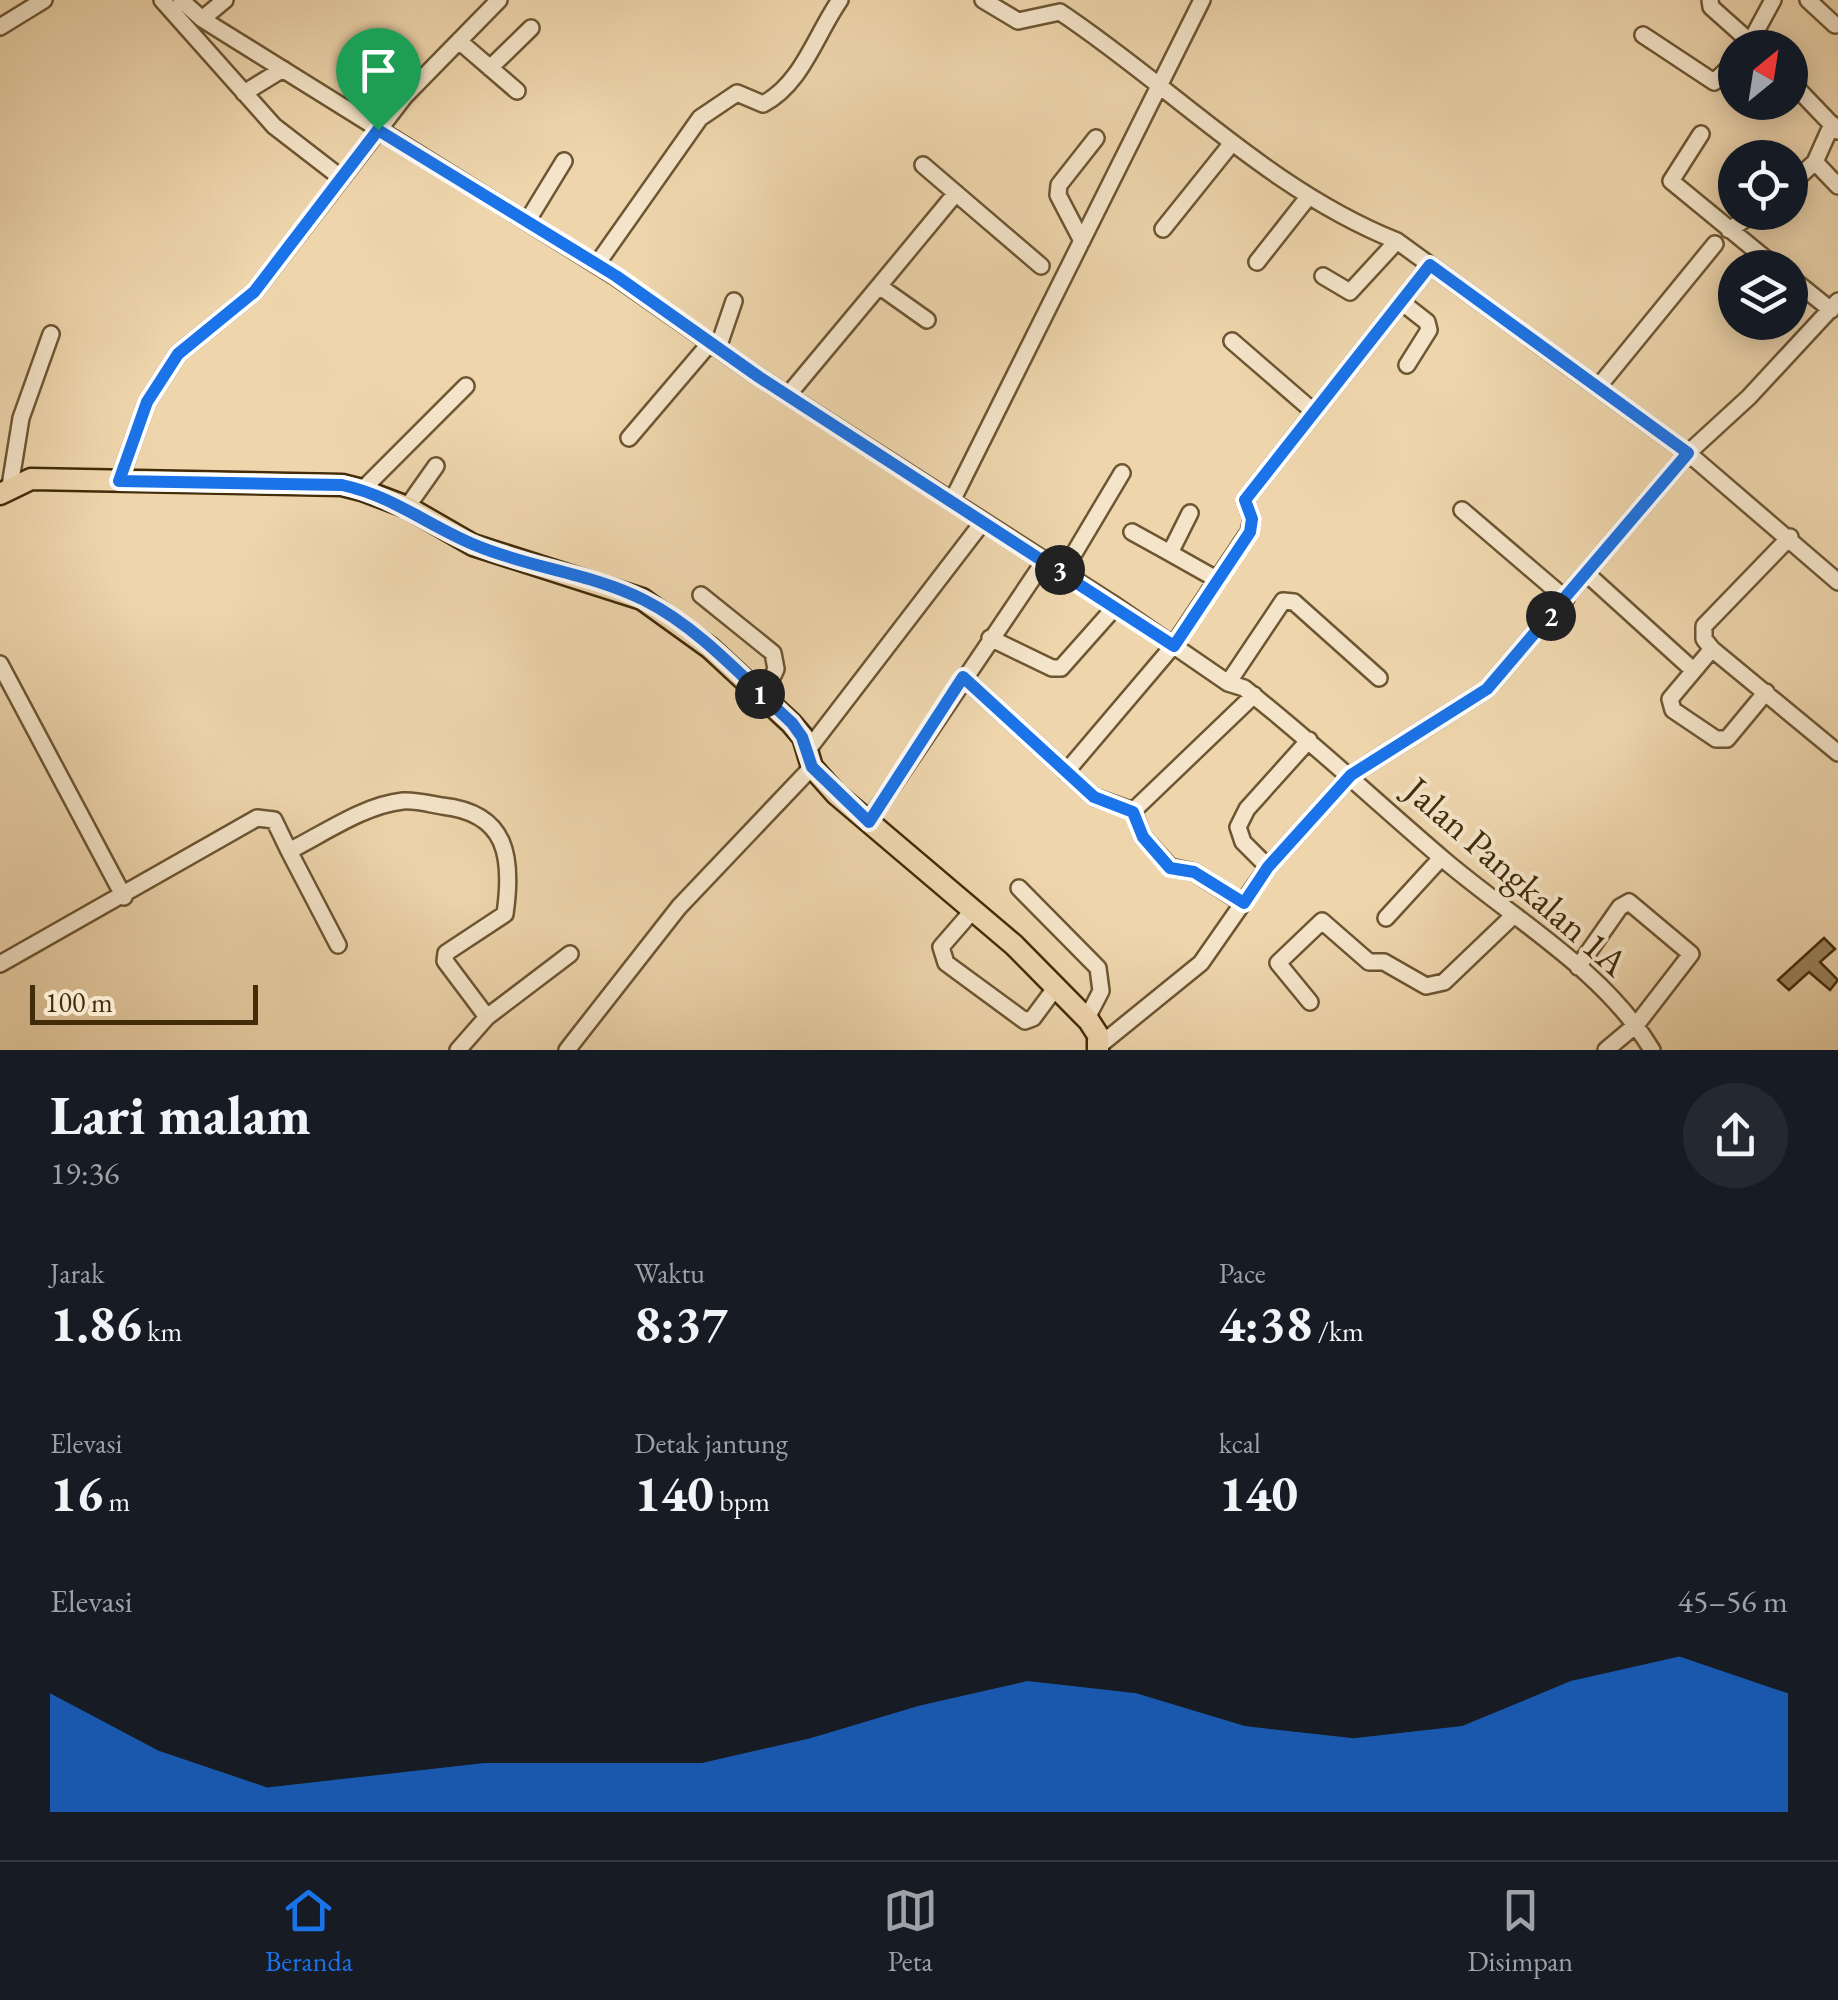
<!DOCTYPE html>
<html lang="id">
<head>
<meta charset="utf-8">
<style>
  :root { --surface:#171b24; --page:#242831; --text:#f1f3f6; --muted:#9ea1a6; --line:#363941; --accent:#1a73e8 }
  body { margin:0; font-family:"EB Garamond",serif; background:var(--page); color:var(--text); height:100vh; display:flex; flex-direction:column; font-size:38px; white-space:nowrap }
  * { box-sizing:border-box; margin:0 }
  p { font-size:32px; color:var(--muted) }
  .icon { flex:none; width:55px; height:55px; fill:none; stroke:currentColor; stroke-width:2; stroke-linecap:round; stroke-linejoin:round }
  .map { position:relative; height:1050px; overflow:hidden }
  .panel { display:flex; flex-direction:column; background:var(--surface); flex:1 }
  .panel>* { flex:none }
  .needle { width:65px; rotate:30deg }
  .fabs { position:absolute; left:1718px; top:30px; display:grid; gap:20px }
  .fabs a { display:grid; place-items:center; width:90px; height:90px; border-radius:50%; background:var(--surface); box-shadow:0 5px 25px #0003; font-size:50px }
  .scale { position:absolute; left:30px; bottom:25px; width:228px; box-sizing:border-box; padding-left:10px; border:5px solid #422c09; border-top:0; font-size:28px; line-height:35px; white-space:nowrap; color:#422c09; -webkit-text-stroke:8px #f4e4c9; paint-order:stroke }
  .pin { position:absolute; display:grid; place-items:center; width:85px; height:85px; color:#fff; margin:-102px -42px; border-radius:50% 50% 50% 0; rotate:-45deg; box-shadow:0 0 10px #0007 }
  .pin .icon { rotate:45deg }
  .km { position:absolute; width:50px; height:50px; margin:-25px; border-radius:50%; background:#222; color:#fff; font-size:28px; line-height:50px; text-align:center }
  .round { display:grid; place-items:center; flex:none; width:105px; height:105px; border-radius:52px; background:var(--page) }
  .headline { display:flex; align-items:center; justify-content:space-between; height:170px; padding:0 50px }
  h1 { font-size:55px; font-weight:700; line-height:75px }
  .figures { display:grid; grid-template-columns:repeat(3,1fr); gap:15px; height:170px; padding:10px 50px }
  .figures div { display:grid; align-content:center }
  .figures b { font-size:50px; font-weight:700 }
  .figures small { font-size:28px; font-weight:400 }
  .figures p { font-size:28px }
  .chart { height:280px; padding:20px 50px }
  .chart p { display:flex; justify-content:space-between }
  .chart svg { width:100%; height:180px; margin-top:10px; fill:var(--accent); opacity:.7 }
  .tabs { display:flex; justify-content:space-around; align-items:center; height:140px; border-top:2px solid var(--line); background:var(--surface); font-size:28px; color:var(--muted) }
  .tabs a { display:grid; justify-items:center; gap:5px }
  .tabs .active { color:var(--accent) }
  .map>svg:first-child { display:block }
  .building { fill:#9b845e; stroke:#422c09; stroke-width:2.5 }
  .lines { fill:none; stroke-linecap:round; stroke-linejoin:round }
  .minor-casing { stroke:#6d5632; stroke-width:20 }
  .major-casing { stroke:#422c09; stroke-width:25 }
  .minor { stroke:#f4e4c9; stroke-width:15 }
  .major { stroke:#eed5ac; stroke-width:20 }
  .route-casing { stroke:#fff; stroke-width:20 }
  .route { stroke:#1a73e8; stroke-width:12 }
  .labels { text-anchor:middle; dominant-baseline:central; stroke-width:8; stroke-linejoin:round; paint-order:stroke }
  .street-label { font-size:38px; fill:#422c09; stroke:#f4e4c9 }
</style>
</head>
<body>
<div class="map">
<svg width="1838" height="1050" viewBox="0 0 1838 1050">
  <rect width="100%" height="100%" fill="#eed5ac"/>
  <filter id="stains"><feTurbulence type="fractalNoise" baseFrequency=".002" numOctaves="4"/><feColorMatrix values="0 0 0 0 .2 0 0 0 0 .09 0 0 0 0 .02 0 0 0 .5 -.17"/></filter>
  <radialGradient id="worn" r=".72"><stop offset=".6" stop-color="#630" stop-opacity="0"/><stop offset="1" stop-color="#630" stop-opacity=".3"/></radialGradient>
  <path class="building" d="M1824,938L1835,949L1820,962L1838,980L1830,990L1809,972L1789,990L1778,980Z"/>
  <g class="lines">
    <defs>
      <path id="minor" d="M162,0L274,126L340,177
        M181,0L202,19L616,277L759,377L1116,606L1228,683L1244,688C1313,742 1376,802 1443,859C1513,919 1604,970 1652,1050
        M983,0L1018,21L1060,12C1174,88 1269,190 1397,241L1688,453L1838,582
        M1710,0L1711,7L1757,48
        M1808,0L1835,25
        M202,19L225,0
        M0,27L44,0
        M1643,35L1714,82L1735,62
        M459,41L517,91
        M1747,48L1773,0
        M490,68L531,28
        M1790,81L1838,131
        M244,93L283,69
        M1701,134L1671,181L1777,268
        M1815,162L1832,124
        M923,165L1041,266
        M1790,185L1815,162L1838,186
        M528,220L564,161
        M1163,229L1232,143
        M1729,230L1756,212
        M1082,241L1058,195L1059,185L1096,138
        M1257,262L1309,196
        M597,264L700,118L737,93L763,104C802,84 816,34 840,0
        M1323,276L1350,292L1397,241
        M1790,277L1831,310
        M1404,304L1427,322L1429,330L1407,365
        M927,320L879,286L956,193
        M1232,341L1314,412
        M718,348L734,301
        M1599,386L1715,244
        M788,395L879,286
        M629,438L710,343
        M119,481L147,402L178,354L254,292L405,96L499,0
        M10,486L21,418L51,334
        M362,490L466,386
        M952,501L1202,0
        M407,507L436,466
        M1462,510L1566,599
        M1190,513L1170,553L1218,580
        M1132,532L1170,553
        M1063,572L1122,473
        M1586,573L1693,670
        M701,595L773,653L776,669L763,697
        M990,638L1052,668H1061L1116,606
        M1712,649L1704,639V626L1790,537
        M0,664L124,897
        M963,677L1094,797L1133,811
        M1228,683L1283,601L1294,602L1379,678
        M1766,692L1727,739H1716L1673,710L1670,699L1712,649L1838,753
        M807,751L982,523
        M1066,772L1173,646L1249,532L1252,519L1245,500L1430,265
        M869,821L1045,560
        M289,851L338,945
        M1268,867L1243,842L1238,827L1247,809L1309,740
        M1019,888L1098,968L1101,991L1087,1018
        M1243,903L1194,872L1170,867L1143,837L1133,811L1254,695
        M974,909L941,947L946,963L1025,1021L1033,1018L1056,987
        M1386,918L1441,858
        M0,964L257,818L274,820L289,851C323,834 364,805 403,801C415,800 430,804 442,806C508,813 513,858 505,914L446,953L445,961L487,1017L458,1050
        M1578,967L1620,907L1629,902L1691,954L1637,1024L1606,1050
        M1310,1002L1278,963L1322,921L1369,962H1384L1426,986L1444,982L1513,916
        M487,1017L570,954
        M1100,1045L1201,963L1268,867L1351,775L1487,689L1688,453L1749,397L1838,301
        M567,1050L679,907L812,767"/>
      <path id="major" d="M0,494L31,479L342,485L362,490L407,507L473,545L642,599L710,648L791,723L803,737L812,767L836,794L1014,945L1089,1021L1098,1035V1050"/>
    </defs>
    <use href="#minor" class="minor-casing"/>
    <use href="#major" class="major-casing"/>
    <use href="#minor" class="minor"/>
    <use href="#major" class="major"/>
  </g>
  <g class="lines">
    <defs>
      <path id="route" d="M378,130L616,276L759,377L1174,646L1250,532L1252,519L1245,500L1430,265L1688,453L1487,689L1351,775L1268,867L1244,903L1194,872L1170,868L1143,837L1133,812L1094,797L963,677L869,822L812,767L802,737L792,723C746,681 700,628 644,600C591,573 529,568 475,545C429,526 393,496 342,485L119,481L147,402L178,354L254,292Z"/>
    </defs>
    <use href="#route" class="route-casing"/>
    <use href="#route" class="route"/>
  </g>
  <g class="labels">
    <g class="street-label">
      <text transform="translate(1517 876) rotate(41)">Jalan Pangkalan 1A</text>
    </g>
  </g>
  <rect width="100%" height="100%" filter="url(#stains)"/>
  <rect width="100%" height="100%" fill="url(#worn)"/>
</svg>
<div class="fabs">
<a><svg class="needle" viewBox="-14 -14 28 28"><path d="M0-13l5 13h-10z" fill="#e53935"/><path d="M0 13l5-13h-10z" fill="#9ea1a6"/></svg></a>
<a><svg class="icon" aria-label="locate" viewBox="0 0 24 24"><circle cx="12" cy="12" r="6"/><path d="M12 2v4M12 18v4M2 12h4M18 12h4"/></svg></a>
<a><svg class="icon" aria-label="layers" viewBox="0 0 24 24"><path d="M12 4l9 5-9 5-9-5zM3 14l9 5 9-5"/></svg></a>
</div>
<div class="scale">100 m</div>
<div class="pin" style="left:378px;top:130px;background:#1e9e55"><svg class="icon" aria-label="arrive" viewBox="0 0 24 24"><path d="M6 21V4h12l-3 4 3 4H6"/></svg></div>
<b class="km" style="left:760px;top:694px">1</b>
<b class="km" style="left:1551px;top:616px">2</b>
<b class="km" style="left:1060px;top:570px">3</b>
</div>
<section class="panel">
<div class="headline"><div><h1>Lari malam</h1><p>19:36</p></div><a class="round"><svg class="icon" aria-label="share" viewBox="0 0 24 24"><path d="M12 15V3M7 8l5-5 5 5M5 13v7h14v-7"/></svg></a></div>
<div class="figures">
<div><p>Jarak</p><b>1.86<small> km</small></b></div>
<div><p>Waktu</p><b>8:37</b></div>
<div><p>Pace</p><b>4:38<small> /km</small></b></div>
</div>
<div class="figures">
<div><p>Elevasi</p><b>16<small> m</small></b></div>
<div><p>Detak jantung</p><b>140<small> bpm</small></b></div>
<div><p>kcal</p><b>140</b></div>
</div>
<div class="chart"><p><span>Elevasi</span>45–56 m</p>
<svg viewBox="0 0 160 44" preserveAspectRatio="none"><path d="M0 44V15L10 29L20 38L30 35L40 32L50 32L60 32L70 26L80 18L90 12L100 15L110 23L120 26L130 23L140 12L150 6L160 15V44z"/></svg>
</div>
</section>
<nav class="tabs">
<a class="active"><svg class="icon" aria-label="home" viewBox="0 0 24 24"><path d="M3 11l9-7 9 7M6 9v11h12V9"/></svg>Beranda</a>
<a><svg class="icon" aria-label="map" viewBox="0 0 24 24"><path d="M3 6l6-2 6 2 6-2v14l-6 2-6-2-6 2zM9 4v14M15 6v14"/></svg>Peta</a>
<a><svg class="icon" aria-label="saved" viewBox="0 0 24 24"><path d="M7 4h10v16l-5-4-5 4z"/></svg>Disimpan</a>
</nav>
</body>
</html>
